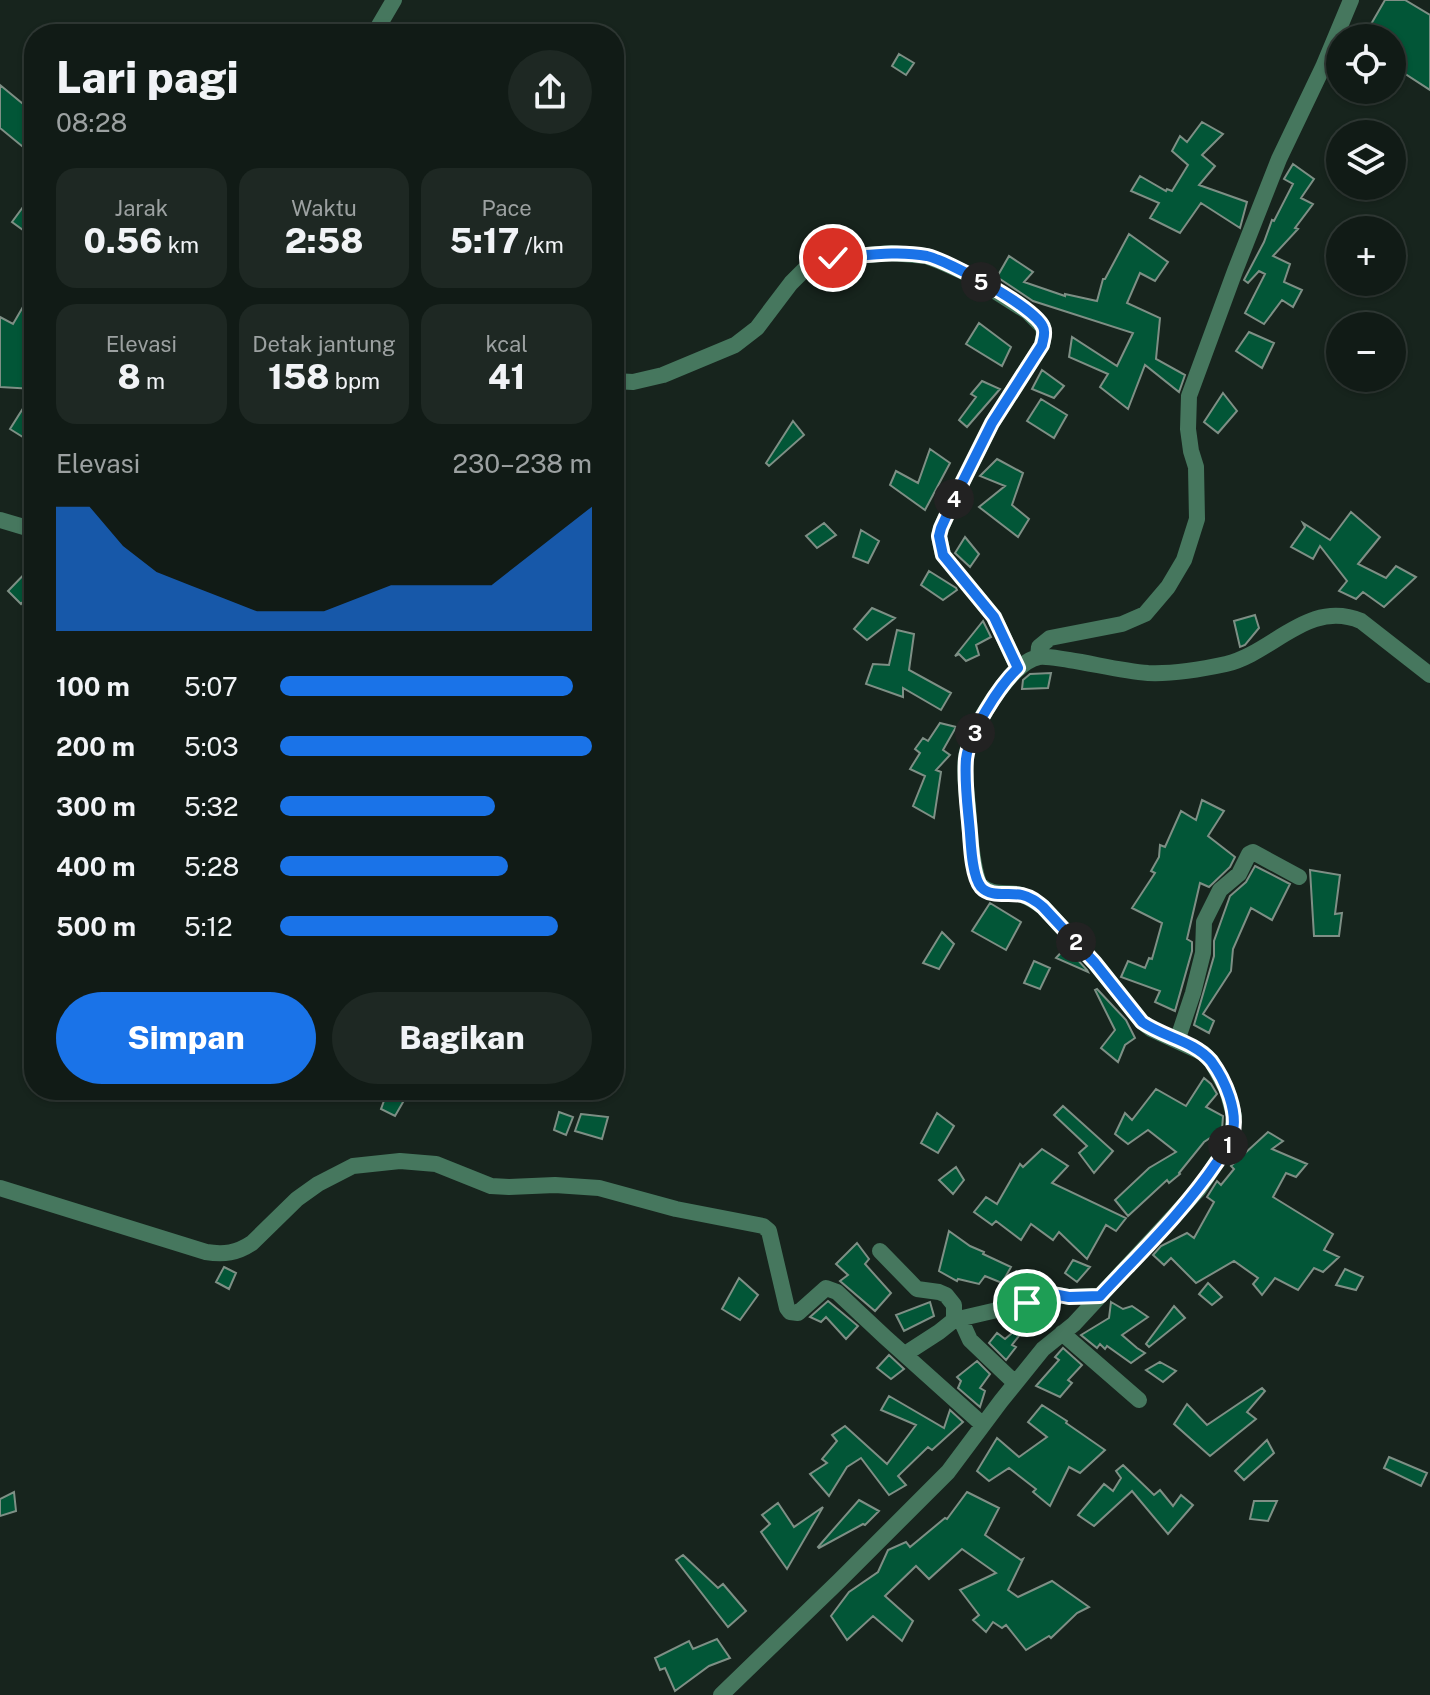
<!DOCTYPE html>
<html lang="id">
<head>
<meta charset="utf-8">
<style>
  :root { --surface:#111b16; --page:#1e2823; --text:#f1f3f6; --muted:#9ca1a1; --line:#303935; --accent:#1a73e8 }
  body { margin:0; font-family:"Public Sans",sans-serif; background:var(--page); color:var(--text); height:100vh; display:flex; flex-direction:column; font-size:30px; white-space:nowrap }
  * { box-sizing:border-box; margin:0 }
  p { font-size:26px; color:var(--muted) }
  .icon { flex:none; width:44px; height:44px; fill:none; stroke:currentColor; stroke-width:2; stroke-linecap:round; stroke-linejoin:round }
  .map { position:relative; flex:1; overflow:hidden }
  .side { position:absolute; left:24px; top:24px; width:600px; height:1076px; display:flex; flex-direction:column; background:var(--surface); border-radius:32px; box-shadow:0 2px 6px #0004,0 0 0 2px var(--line) }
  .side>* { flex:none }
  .buttons { position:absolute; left:1326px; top:24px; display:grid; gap:16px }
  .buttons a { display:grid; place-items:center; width:80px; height:80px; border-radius:50%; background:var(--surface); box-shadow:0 2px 6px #0004,0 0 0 2px var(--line); font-size:40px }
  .pin { position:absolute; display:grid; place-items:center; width:68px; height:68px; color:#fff; margin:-34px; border:4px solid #fff; border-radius:50%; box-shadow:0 2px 8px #0007 }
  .km { position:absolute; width:40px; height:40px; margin:-20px; border-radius:50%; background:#222; color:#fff; font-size:22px; line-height:40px; text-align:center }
  .round { display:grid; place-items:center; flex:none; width:84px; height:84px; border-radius:42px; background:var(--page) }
  .headline { display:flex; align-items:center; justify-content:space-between; height:136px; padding:0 32px }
  h1 { font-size:44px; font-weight:800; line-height:60px }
  .metrics { display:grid; grid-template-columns:repeat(3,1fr); gap:12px; height:136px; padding:8px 32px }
  .metrics div { display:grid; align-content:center; border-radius:20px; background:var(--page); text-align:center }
  .metrics b { font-size:34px; font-weight:800 }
  .metrics small { font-size:22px; font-weight:400 }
  .metrics p { font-size:22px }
  .chart { height:224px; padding:16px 32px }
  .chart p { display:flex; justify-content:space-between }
  .chart svg { width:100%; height:144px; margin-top:8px; fill:var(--accent); opacity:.7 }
  .cta { display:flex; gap:16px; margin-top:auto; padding:16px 32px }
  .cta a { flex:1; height:92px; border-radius:48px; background:var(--accent); color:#fff; font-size:32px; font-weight:800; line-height:92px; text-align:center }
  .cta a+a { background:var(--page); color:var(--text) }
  ul { padding:0 32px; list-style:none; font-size:26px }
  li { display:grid; grid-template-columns:128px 96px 1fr; align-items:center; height:60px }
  li i { height:20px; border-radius:10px; background:var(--accent) }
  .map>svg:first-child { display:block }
  .building { fill:#025637; stroke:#7e8f85; stroke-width:2 }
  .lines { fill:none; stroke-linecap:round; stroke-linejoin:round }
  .minor { stroke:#46775e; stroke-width:16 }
  .route-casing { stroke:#fff; stroke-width:16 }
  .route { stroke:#1a73e8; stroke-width:10 }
</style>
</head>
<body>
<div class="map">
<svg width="1430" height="1695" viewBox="0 0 1430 1695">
  <rect width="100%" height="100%" fill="#17241d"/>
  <path class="building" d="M1385,0H1405L1430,15V90L1393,66L1400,55L1392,50V38H1363Z
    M899,54L914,63L906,75L892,66Z
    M0,85L34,113V156L0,128Z
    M1202,122L1223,134L1202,155L1215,166L1199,185L1247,202L1240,228L1201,203L1180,233L1150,218L1159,203L1131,191L1140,176L1166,191L1167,189L1172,191L1188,165L1172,151L1180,136L1187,142Z
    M1293,164L1314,179L1301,198L1313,204L1295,228L1298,229L1273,256L1290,264L1284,282L1302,290L1293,307L1282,300L1264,324L1245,313L1265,274L1259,271L1248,283L1244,280L1264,242L1272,220L1274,221L1293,184L1284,179Z
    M34,192V238L12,222Z
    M1129,234L1168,262L1155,281L1140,273L1127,303L1160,318L1156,359L1185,375L1179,392L1145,365L1128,409L1100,387L1108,374L1069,357L1072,337L1117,366L1133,333L1033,301L997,277L1009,256L1033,272L1024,282L1065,296V294L1097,301L1103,279H1105Z
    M34,288V389L0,387V317L13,324Z
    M979,323L1011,347L1002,366L966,344Z
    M1249,332L1274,343L1262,368L1236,351Z
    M1042,370L1064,386L1054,398L1032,389Z
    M982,381L1000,389L967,427L959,420L976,397L971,394Z
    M34,391V444L10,429Z
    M1223,393L1237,411L1218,433L1204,422Z
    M1041,399L1067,415L1054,438L1027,421Z
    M793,421L804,435L769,466L766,463Z
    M930,449L950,463L925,510L890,485L896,471L918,483Z
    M997,459L1023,473L1012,505L1029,519L1018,537L979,507L1005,486L980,476Z
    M1351,512L1380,537L1358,564L1386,578L1396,566L1416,577L1384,607L1363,592L1356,599L1339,591L1347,581L1320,546L1313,559L1291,547L1305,527L1303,523L1330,540Z
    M824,523L836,535L817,548L806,536Z
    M861,530L879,541L868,563L853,557Z
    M965,537L979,554L970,567L955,553Z
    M34,564V590L21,604L8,591Z
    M929,571L956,588L957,590L943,600L921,585Z
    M872,608L895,618L867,640L854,629Z
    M1255,615L1259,628L1245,645L1240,647L1234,621Z
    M983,621L991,637L976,645L979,655L966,661L959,654L955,656Z
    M897,630L914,634L909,670L951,693L941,710L903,688V697L866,684L873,664L889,665Z
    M1051,673L1048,688L1022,689L1023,680L1030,674Z
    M940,723L956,727L943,750L950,755L936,770L941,772L934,818L913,806L925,776L910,769L920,753L915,749L923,738L928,741Z
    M1202,800L1224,811L1208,836L1235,857L1230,867L1209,887L1200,883L1187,939L1192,942V951L1175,1011L1155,1002L1160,991L1121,977L1128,961L1145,968L1149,958L1152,959L1162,923L1132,908L1155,873L1151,871L1159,857L1160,845L1165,847L1181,811L1196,820Z
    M1255,866L1290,884L1272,920L1251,908L1233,949L1231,971L1203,1014L1214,1021L1209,1033L1194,1025L1214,956V941L1230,896L1246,882Z
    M1310,870L1340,875L1335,914L1342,913L1339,936H1314Z
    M990,903L1021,922L1006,950L972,931Z
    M942,932L954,944L939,969L923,963Z
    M1066,947L1087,970L1088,972L1056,958Z
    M1034,961L1050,968L1040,989L1024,983Z
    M1097,989L1126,1020L1135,1038L1125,1045L1118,1062L1101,1048L1115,1030L1095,990Z
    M1204,1078L1211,1084L1217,1094L1206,1107L1223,1116L1222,1130L1204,1142L1179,1173L1180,1174L1169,1183L1167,1180L1128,1216L1115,1200L1149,1168L1176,1152L1148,1130L1128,1144L1115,1134L1125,1113L1132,1120L1156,1089L1186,1106Z
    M388,1090H410L395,1116L381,1109Z
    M1063,1106L1113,1151L1094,1173L1079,1153L1087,1146L1054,1115Z
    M559,1112L573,1117L566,1135L554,1130Z
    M937,1113L954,1126L938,1153L921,1143Z
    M581,1114L608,1117L602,1139L575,1131Z
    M1268,1132L1283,1141L1272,1149L1307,1164L1296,1177L1286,1173L1273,1197L1333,1234L1324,1250L1339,1257L1323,1272L1314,1268L1298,1290L1275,1278L1262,1295L1253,1284L1258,1278L1234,1261L1196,1283L1171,1258L1164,1265L1153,1255L1161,1246L1187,1233L1194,1238L1214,1202L1207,1197L1217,1181L1221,1185L1234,1169L1231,1166Z
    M1042,1149L1068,1166L1052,1183L1126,1218L1116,1231L1106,1225L1087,1259L1059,1232L1053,1240L1031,1224L1021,1240L996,1221L992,1225L974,1212L986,1197L997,1204L1020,1164L1023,1167Z
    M956,1167L964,1180L953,1194L939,1180Z
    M949,1231L970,1246L984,1252L983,1254L1011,1267L1002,1283L985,1276L979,1284L958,1279L957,1281L939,1271Z
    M857,1243L869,1259L865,1264L891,1293L875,1311L840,1281L848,1275L836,1264Z
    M1073,1260L1090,1267L1077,1282L1065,1273Z
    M224,1267L236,1273L229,1289L216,1282Z
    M1345,1269L1363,1277L1356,1290L1336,1285Z
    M739,1278L758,1295L740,1320L722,1309Z
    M1208,1283L1222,1297L1212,1305L1199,1294Z
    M828,1301L858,1326L846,1339L826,1317L821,1322L810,1317Z
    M930,1302L934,1316L904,1331L896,1315Z
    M1111,1302L1123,1309L1132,1306L1148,1317L1122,1335L1137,1348L1145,1353L1131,1363L1107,1346L1105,1349L1100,1344L1097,1348L1081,1335L1109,1318Z
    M1174,1306L1185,1318L1149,1347L1146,1344Z
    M1018,1328L1022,1332L1012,1345L1016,1347L1006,1360L989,1343L997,1333L1005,1339Z
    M1063,1348L1082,1365L1068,1380L1072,1383L1060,1397L1036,1386L1059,1360L1055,1357Z
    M889,1355L904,1369L891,1379L877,1368Z
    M977,1361L990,1374L980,1388L985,1391L980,1407L958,1388L961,1381L957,1377Z
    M1160,1362L1176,1371L1163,1382L1146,1370Z
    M1262,1388L1265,1391L1247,1412L1256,1419L1210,1456L1174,1424L1187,1404L1207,1425Z
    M889,1396L944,1428L950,1410L963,1422L932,1450L928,1447L898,1476L906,1485L889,1495L861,1458L847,1467L829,1496L810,1474L827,1463L822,1459L837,1441L832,1435L845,1426L887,1464L916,1425L881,1410Z
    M1042,1405L1067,1421L1066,1423L1105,1450L1080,1473L1069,1467L1050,1506L1033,1492L1036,1489L1009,1468L989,1481L977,1471L997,1438L1019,1457L1047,1437L1028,1422Z
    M1267,1440L1274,1453L1244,1480L1235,1471Z
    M1389,1457L1427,1473L1421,1486L1384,1468Z
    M1123,1465L1154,1495L1160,1490L1173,1506L1181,1495L1193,1505L1168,1534L1132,1491L1094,1526L1078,1515L1104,1484L1113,1491L1121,1478L1116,1471Z
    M14,1492L16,1511L0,1516V1499Z
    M967,1492L999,1508L985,1535L1021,1560L1023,1559L1008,1590L1018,1597L1052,1581L1089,1607L1077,1613L1051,1638L1049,1636L1026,1650L1006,1625L1002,1628L993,1622L986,1632L973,1620L979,1615L960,1590L996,1573L962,1549L929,1579L916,1566L885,1596L913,1621L902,1641L873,1616L847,1640L831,1616L849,1592L878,1572L888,1550L906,1542L910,1547L945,1518L947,1519Z
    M859,1500L879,1511L865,1525L863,1524L819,1548L818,1547Z
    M1254,1501H1277L1268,1521L1250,1519Z
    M778,1503L794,1527L823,1507L787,1569L761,1532L770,1524L762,1515Z
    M683,1555L718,1588L723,1584L746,1611L728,1627L676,1560Z
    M717,1639L730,1658L709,1666L675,1691L665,1668L660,1670L655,1658L689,1641L693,1649Z"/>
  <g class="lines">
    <path class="minor" d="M374,34L394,0
      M614,381L633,382L663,375L735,345L757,328L791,283L804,270L818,262L833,258L891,253L926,256L939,261L968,274L1028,312L1043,327L1044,334L1042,345L992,423L956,495L941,528L939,536L943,555L994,617L1018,668
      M0,520L34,530
      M1038,657L1039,647L1050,638L1122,624L1145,614L1168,587L1184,560L1197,519L1196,467L1191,451L1188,429L1189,396L1235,271L1279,159L1323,67L1351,0
      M1177,1041L1193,993L1203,953L1204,922L1220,890L1239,874L1249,854L1253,852L1299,877
      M0,1188L206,1252C224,1255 237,1253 252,1243L297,1199L318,1184L353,1166L400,1161L436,1164L491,1186L509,1187L555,1185L599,1188L676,1209L763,1226L769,1231L787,1308L790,1312L798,1313L826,1288L837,1292L885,1337L983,1425
      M880,1251L917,1289L939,1292L946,1295L954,1305V1320L939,1332L905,1354
      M960,1318L970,1340L1015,1383
      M954,1320L1027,1303L1048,1293L1069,1297L1100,1296
      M1062,1333L1139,1400
      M721,1695L839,1581L948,1472L1001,1401L1043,1349L1074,1324L1199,1189L1226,1148L1232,1136L1234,1116L1227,1090L1212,1062L1203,1053L1151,1029L1142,1022L1095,963L1043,907C1036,902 1028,896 1018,894C1003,892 991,896 979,884C971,859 970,832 968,806C966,790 964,773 966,757C970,730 1010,662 1039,657C1048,656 1060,659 1069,660C1095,664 1122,671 1148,673C1171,674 1203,669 1226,664C1273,653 1308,599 1361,621L1430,675"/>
  </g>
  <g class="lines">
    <defs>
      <path id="route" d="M833,258C864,256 896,250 927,256C948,261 1035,307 1043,327C1046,333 1043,339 1042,345L992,423L956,495L941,528L939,536L943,555L994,617L1018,668C999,686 969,733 966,759C964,783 968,808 970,833C971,846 972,876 981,887C991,898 1009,892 1022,895C1031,897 1037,902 1043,907L1095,963L1142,1022C1163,1037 1194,1041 1211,1061C1225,1080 1239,1112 1232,1136C1230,1145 1222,1154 1217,1162C1184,1211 1140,1253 1100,1296L1069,1297L1048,1293L1027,1303"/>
    </defs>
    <use href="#route" class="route-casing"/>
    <use href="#route" class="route"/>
  </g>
</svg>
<div class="buttons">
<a><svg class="icon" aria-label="locate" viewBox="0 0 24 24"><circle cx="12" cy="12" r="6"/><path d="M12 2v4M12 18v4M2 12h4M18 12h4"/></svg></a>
<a><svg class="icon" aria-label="layers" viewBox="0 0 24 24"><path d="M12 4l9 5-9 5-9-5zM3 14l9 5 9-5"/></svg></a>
<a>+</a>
<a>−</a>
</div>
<div class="pin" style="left:1027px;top:1303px;background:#1e9e55"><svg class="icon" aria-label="arrive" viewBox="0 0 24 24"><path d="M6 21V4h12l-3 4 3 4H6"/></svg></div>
<div class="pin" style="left:833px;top:258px;background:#d93025"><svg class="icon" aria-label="check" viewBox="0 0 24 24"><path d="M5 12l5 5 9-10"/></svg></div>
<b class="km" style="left:1228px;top:1145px">1</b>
<b class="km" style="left:1076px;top:942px">2</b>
<b class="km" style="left:975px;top:733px">3</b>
<b class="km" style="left:954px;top:499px">4</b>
<b class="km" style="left:981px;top:282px">5</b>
<section class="side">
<div class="headline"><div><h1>Lari pagi</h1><p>08:28</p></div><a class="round"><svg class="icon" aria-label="share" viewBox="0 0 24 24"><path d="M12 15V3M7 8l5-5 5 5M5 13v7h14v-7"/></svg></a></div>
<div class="metrics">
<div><p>Jarak</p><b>0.56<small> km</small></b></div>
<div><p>Waktu</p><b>2:58</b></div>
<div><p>Pace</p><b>5:17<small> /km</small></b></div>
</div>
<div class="metrics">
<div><p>Elevasi</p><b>8<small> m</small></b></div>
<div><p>Detak jantung</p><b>158<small> bpm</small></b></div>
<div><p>kcal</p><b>41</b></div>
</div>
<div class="chart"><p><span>Elevasi</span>230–238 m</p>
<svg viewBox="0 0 160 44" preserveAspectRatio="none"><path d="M0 44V6L10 6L20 18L30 26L40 30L50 34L60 38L70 38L80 38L90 34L100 30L110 30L120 30L130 30L140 22L150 14L160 6V44z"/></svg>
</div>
<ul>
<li><b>100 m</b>5:07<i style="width:94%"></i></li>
<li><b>200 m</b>5:03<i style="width:100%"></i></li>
<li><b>300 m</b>5:32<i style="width:69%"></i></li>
<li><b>400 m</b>5:28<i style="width:73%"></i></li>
<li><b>500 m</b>5:12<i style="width:89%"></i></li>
</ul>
<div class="cta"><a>Simpan</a><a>Bagikan</a></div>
</section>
</div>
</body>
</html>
